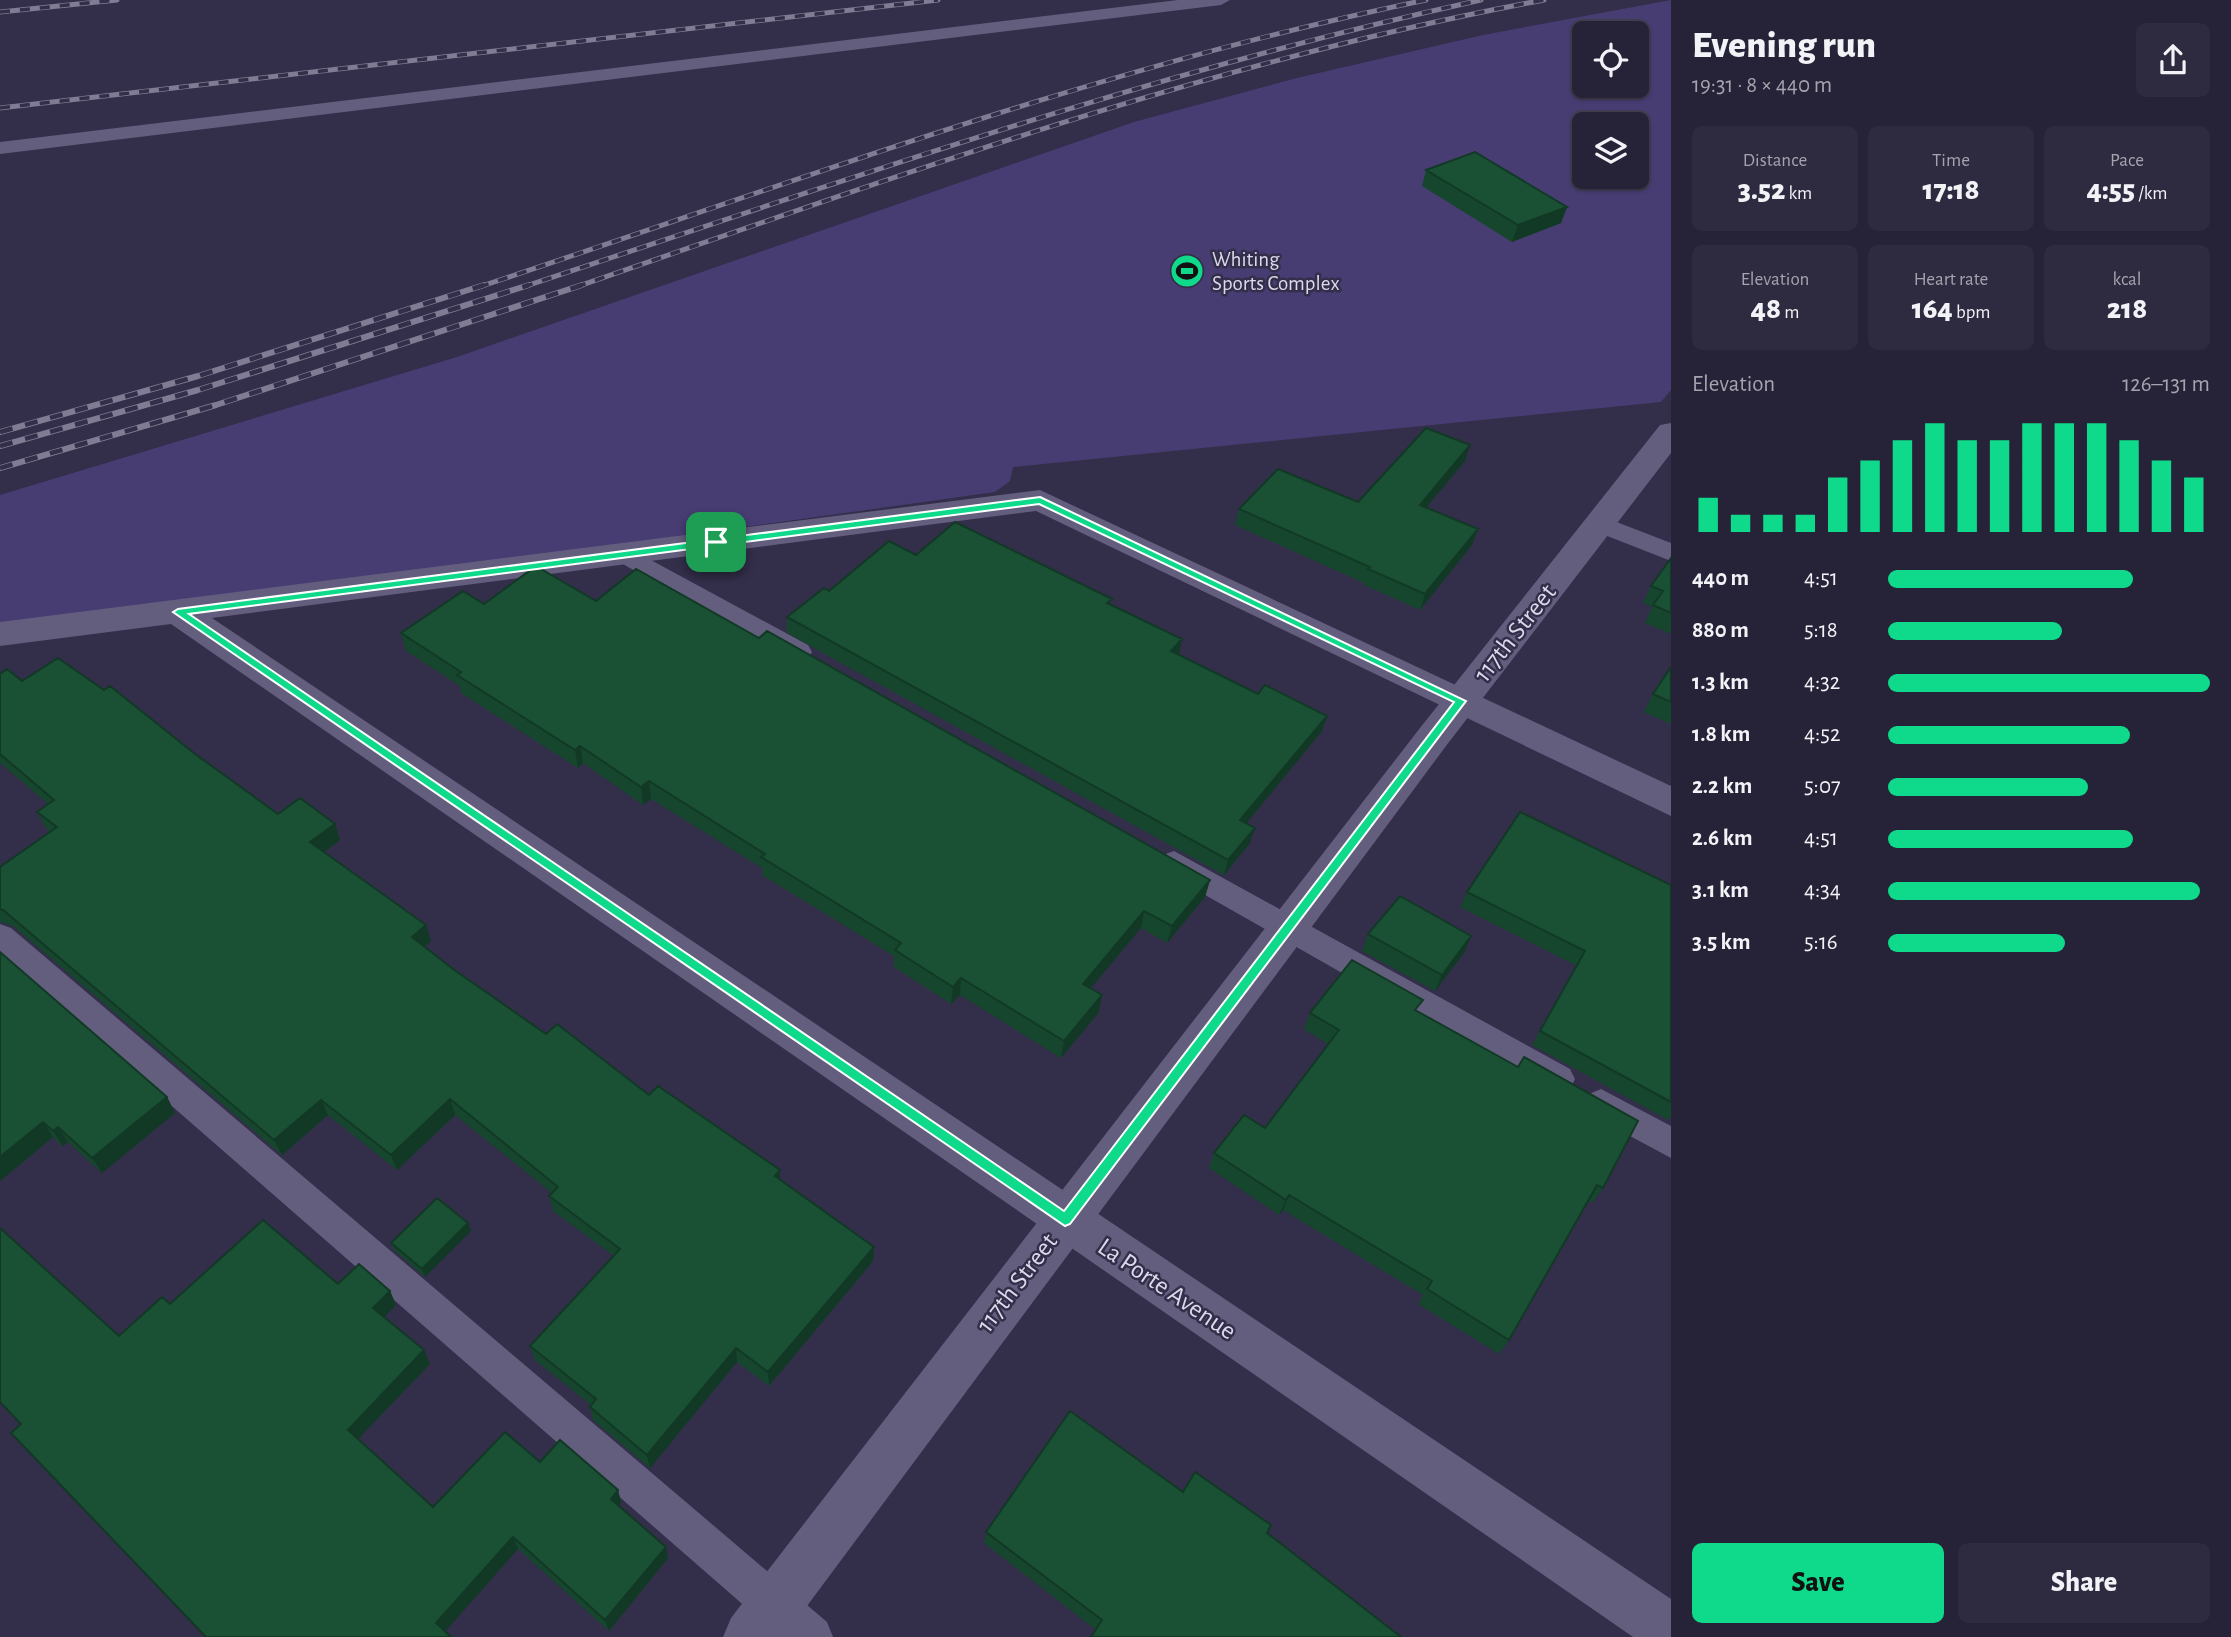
<!DOCTYPE html>
<html lang="en">
<head>
<meta charset="utf-8">
<style>
  :root { --surface:#262238; --page:#2e2a40; --text:#f1f3f6; --muted:#a4a4ae; --line:#423f53; --accent:#0fd98a }
  body { margin:0; font-family:"Alegreya Sans",sans-serif; background:var(--page); color:var(--text); height:100vh; display:flex; flex-direction:column; font-size:26px; white-space:nowrap }
  * { box-sizing:border-box; margin:0 }
  p { font-size:23px; color:var(--muted) }
  .icon { flex:none; width:38px; height:38px; fill:none; stroke:currentColor; stroke-width:2; stroke-linecap:round; stroke-linejoin:round }
  .map { position:relative; flex:1; overflow:hidden }
  .drawer { display:flex; flex-direction:column; background:var(--surface); width:560px }
  .drawer>* { flex:none }
  .fabs { position:absolute; left:1572px; top:21px; display:grid; gap:14px }
  .fabs a { display:grid; place-items:center; width:77px; height:77px; border-radius:10px; background:var(--surface); box-shadow:0 2px 5px #0004,0 0 0 2px var(--line); font-size:35px }
  .pin { position:absolute; display:grid; place-items:center; width:60px; height:60px; color:#fff; margin:-30px; border-radius:14px; box-shadow:0 4px 10px #0006 }
  .round { display:grid; place-items:center; flex:none; width:74px; height:74px; border-radius:10px; background:var(--page) }
  .headline { display:flex; align-items:center; justify-content:space-between; height:119px; padding:0 21px }
  h1 { font-size:38px; font-weight:800; line-height:52px }
  .figures { display:grid; grid-template-columns:repeat(3,1fr); gap:10px; height:119px; padding:7px 21px }
  .figures div { display:grid; align-content:center; border-radius:10px; background:var(--page); text-align:center }
  .figures b { font-size:30px; font-weight:800 }
  .figures small { font-size:19px; font-weight:400 }
  .figures p { font-size:19px }
  .chart { height:196px; padding:14px 21px }
  .chart p { display:flex; justify-content:space-between }
  .chart svg { width:100%; height:126px; margin-top:7px; stroke:var(--accent); stroke-width:6 }
  .cta { display:flex; gap:14px; margin-top:auto; padding:14px 21px }
  .cta a { flex:1; height:80px; border-radius:10px; background:var(--accent); color:#111; font-size:28px; font-weight:800; line-height:80px; text-align:center }
  .cta a+a { background:var(--page); color:var(--text) }
  ul { padding:0 21px; list-style:none; font-size:23px }
  li { display:grid; grid-template-columns:112px 84px 1fr; align-items:center; height:52px }
  li i { height:18px; border-radius:9px; background:var(--accent) }
  main { display:flex; flex:1; min-height:0 }
  .map>svg:first-child { display:block }
  .green { fill:#483d73; fill-rule:evenodd }
  .lines { fill:none; stroke-linecap:round; stroke-linejoin:round }
  .service { fill:#635e7d; fill-rule:evenodd }
  .minor { fill:#635e7d; fill-rule:evenodd }
  .tertiary { fill:#635e7d; fill-rule:evenodd }
  .rail-far1-casing { stroke:#7f7c93; stroke-width:5 }
  .rail-casing { stroke:#7f7c93; stroke-width:6 }
  .rail-far1 { stroke:#332e4a; stroke-width:3.5; stroke-dasharray:10; stroke-linecap:butt }
  .rail { stroke:#332e4a; stroke-width:4.5; stroke-dasharray:13; stroke-linecap:butt }
  .wall { fill:#16462e }
  .shaded-wall { fill:#123925 }
  .building { fill:#1a5135; stroke:#123925; stroke-width:2 }
  .route { fill:#0fd98a; stroke:#fff; stroke-width:2; fill-rule:evenodd }
  .labels { text-anchor:middle; dominant-baseline:central; stroke-width:5; stroke-linejoin:round; paint-order:stroke }
  .far-poi-label { font-size:21px; fill:#dbd9eb; stroke:#332e4a; text-anchor:start }
  .street-label { font-size:26px; fill:#dbd9eb; stroke:#332e4a }
</style>
</head>
<body>
<main>
<div class="map">
<svg width="1671" height="1637" viewBox="0 0 1671 1637">
  <rect width="100%" height="100%" fill="#332e4a"/>
  <path class="green" d="M1671,0V390L1661,402L1013,467L1010,481L995,492L252,596L0,624V495L457,357L1134,122L1297,78L1483,35ZM1584,33H1636V86H1584ZM1584,124H1636V177H1584Z"/>
  <g class="lines">
    <path class="service" d="M1178,0H1230L1221,5L0,154V142Z
      M1601,516L1671,543V561L1592,530L1588,524L1592,518Z
      M625,546L808,645L812,652L808,659L798,661L788,659L616,560L612,554L616,548Z
      M1174,851L1570,1069L1575,1079L1570,1089L1558,1093L1546,1089L1163,871L1159,863L1163,855Z
      M0,924L11,928L827,1622L833,1637H780L0,956Z
      M1601,1089L1671,1126V1158L1589,1114L1584,1104L1589,1094Z"/>
    <path class="minor" d="M1040,490L1671,786V816L1036,511L212,618L1671,1599V1637H1633L171,624L0,646V622Z"/>
    <path class="tertiary" d="M1671,423V453L1446,746L784,1637H723L731,1618L1420,728L1660,425Z"/>
    <defs>
      <path id="rail-far1" d="M0,12L117,0
        M0,108L938,0
        M479,287C792,183 1102,66 1426,0
        M523,287C840,182 1154,71 1481,0
        M576,287C895,177 1212,61 1544,0"/>
      <path id="rail" d="M0,432L198,376L484,285
        M0,446L198,390L529,285
        M0,468L216,405L582,285"/>
    </defs>
    <use href="#rail-far1" class="rail-far1-casing"/>
    <use href="#rail" class="rail-casing"/>
    <use href="#rail-far1" class="rail-far1"/>
    <use href="#rail" class="rail"/>
  </g>
  <path class="wall" d="M1426,170L1567,207L1561,223L1512,242L1422,186Z
    M1465,461L1426,507L1472,545L1420,610L1364,585V583L1235,525L1239,509L1358,502Z
    M916,555L1111,605L1179,655L1258,694L1327,716L1322,731L1246,823L1250,843L1224,875L787,633V617L829,591Z
    M1671,558V634L1645,623L1652,607L1643,603L1651,586Z
    M596,601L759,638L1210,880L1205,897L1167,943L1141,928L1090,988L1099,1012L1061,1058L960,995L951,1004L894,967V956L762,875V868L651,799L643,805L583,763L578,768L461,693L460,686L406,651L401,633L484,604Z
    M1671,667V724L1644,712L1653,694Z
    M0,674L22,681L195,754L278,814L335,824L340,840L324,852L431,941L425,946L453,969L546,1034L649,1095L780,1180L874,1247L873,1261L769,1386L737,1362L650,1468L593,1420L590,1407L591,1405L535,1360L530,1346L614,1256L553,1211L549,1196L552,1193L455,1115L397,1170L328,1115L282,1155L13,926L0,922V867L50,832L46,828L37,812L48,804L0,763Z
    M1671,885V1115L1668,1120L1532,1045L1577,966L1460,907L1467,892Z
    M1368,934L1471,936L1464,953L1435,991L1362,951Z
    M0,952L167,1097L175,1113L102,1173L68,1142L63,1146L53,1137L0,1181Z
    M1417,1011L1603,1188L1592,1203L1588,1200L1509,1340L1499,1354L1418,1304L1423,1295L1283,1210L1279,1215L1209,1168L1214,1153L1265,1128L1328,1044L1304,1029L1310,1013Z
    M471,1231L425,1277L394,1250L391,1243Z
    M338,1284L390,1291L396,1305L384,1317L424,1350L430,1364L358,1439L433,1507L540,1462L618,1490L621,1502L618,1506L668,1558L609,1631L518,1549L21,1424L119,1336L170,1304Z
    M1183,1492L1096,1630L984,1543L986,1532Z"/>
  <path class="shaded-wall" d="M1567,207L1561,223L1512,242L1518,225Z
    M1470,445L1465,461L1415,521L1420,505Z
    M1478,529L1472,545L1420,610L1425,594Z
    M1182,639L1179,655L1171,651Z
    M1327,716L1322,731L1236,836L1240,820Z
    M580,746L583,763L578,768L575,750Z
    M649,781L651,799L643,805L641,787Z
    M335,824L340,840L316,858L310,842Z
    M1255,828L1250,843L1224,875L1228,860Z
    M1210,880L1205,897L1167,943L1172,926Z
    M1144,911L1141,928L1080,1001L1083,984Z
    M426,925L431,941L417,953L412,937Z
    M1471,936L1464,953L1435,991L1442,975Z
    M961,978L960,995L951,1004L953,987Z
    M1102,995L1099,1012L1061,1058L1064,1041Z
    M167,1097L175,1113L102,1173L92,1158Z
    M450,1099L455,1115L397,1170L391,1155Z
    M321,1100L328,1115L282,1155L274,1140Z
    M43,1122L53,1137L0,1181V1157Z
    M58,1127L68,1142L63,1146L53,1131Z
    M780,1170V1185L775,1176Z
    M1289,1195L1283,1210L1279,1215L1286,1200Z
    M468,1223L471,1231L425,1277L422,1269Z
    M874,1247L873,1261L769,1386L768,1372Z
    M390,1291L396,1305L380,1322L373,1308Z
    M736,1348L737,1362L650,1468L647,1455Z
    M424,1350L430,1364L355,1442L348,1430Z
    M618,1490L621,1502L614,1511L611,1499Z
    M513,1537L518,1549L443,1634L436,1623Z
    M666,1547L668,1558L609,1631L605,1620Z"/>
  <path class="building" d="M1475,152L1567,207L1518,225L1426,170Z
    M1426,428L1470,445L1420,505L1478,529L1425,594L1368,569L1370,567L1239,509L1278,469L1358,502Z
    M955,522L1112,599L1107,603L1182,639L1171,651L1258,694L1265,685L1327,716L1240,820L1255,828L1228,860L787,617L824,588L829,591L889,541L916,555Z
    M1671,558V613L1653,605L1663,591L1651,586Z
    M536,566L596,601L636,569L759,638L767,631L1210,880L1172,926L1144,911L1083,984L1102,995L1064,1041L961,978L953,987L895,950L901,943L761,857L765,854L649,781L641,787L580,746L575,750L457,675L461,672L401,633L463,591L484,604Z
    M58,658L104,690L110,686L195,754L278,814L300,798L335,824L310,842L426,925L412,937L453,969L546,1034L557,1024L649,1095L658,1086L780,1170L775,1176L874,1247L768,1372L736,1348L647,1455L590,1407L596,1399L530,1346L620,1249L549,1196L558,1187L450,1099L391,1155L321,1100L274,1140L3,910L0,909V867L57,827L37,812L54,800L0,754V674L7,669L22,681Z
    M1671,667V702L1653,694Z
    M1520,812L1671,885V1102L1540,1031L1585,951L1467,892Z
    M1400,896L1471,936L1442,975L1368,934Z
    M0,952L167,1097L92,1158L58,1127L53,1131L43,1122L0,1157Z
    M1352,960L1423,1000L1415,1010L1518,1067L1524,1057L1638,1121L1603,1188L1597,1185L1509,1340L1427,1289L1432,1281L1289,1195L1286,1200L1214,1153L1244,1115L1265,1128L1339,1030L1310,1013Z
    M437,1198L468,1223L422,1269L391,1243Z
    M263,1220L338,1284L359,1264L390,1291L373,1308L424,1350L348,1430L433,1507L505,1432L540,1462L560,1440L618,1490L611,1499L666,1547L605,1620L513,1537L436,1623L451,1637H206L11,1433L21,1424L0,1402V1228L119,1336L162,1297L170,1304Z
    M1070,1411L1183,1492L1195,1472L1271,1525L1267,1533L1401,1637H1091L1102,1620L986,1532Z"/>
  <path class="route" d="M1040,497L1466,701L1070,1224L1065,1226L173,612L178,609ZM1039,504L1454,702L1064,1211L189,614Z"/>
  <defs>
    <symbol id="stadium-disc" viewBox="-11 -11 22 22"><circle r="9.5" fill="#0fd98a" stroke="#332e4a"/><path d="M0-5a6.5 5 0 1 0 0 10a6.5 5 0 1 0 0-10ZM-3.5-1.8h7v3.6h-7Z" fill="#111"/></symbol>
  </defs>
  <g fill-rule="evenodd">
    <use href="#stadium-disc" x="1168" y="252" width="38" height="38"/>
  </g>
  <g class="labels">
    <g class="far-poi-label">
      <text x="1212" y="259">Whiting<tspan x="1212" dy="24">Sports Complex</tspan></text>
    </g>
    <g class="street-label">
      <text transform="translate(1515 633) rotate(-52)">117th Street</text>
      <text transform="translate(1017 1283) rotate(-53)">117th Street</text>
      <text transform="translate(1167 1289) rotate(34)">La Porte Avenue</text>
    </g>
  </g>
</svg>
<div class="fabs">
<a><svg class="icon" aria-label="locate" viewBox="0 0 24 24"><circle cx="12" cy="12" r="6"/><path d="M12 2v4M12 18v4M2 12h4M18 12h4"/></svg></a>
<a><svg class="icon" aria-label="layers" viewBox="0 0 24 24"><path d="M12 4l9 5-9 5-9-5zM3 14l9 5 9-5"/></svg></a>
</div>
<div class="pin" style="left:716px;top:542px;background:#1e9e55"><svg class="icon" aria-label="arrive" viewBox="0 0 24 24"><path d="M6 21V4h12l-3 4 3 4H6"/></svg></div>
</div>
<section class="drawer">
<div class="headline"><div><h1>Evening run</h1><p>19:31 · 8 × 440 m</p></div><a class="round"><svg class="icon" aria-label="share" viewBox="0 0 24 24"><path d="M12 15V3M7 8l5-5 5 5M5 13v7h14v-7"/></svg></a></div>
<div class="figures">
<div><p>Distance</p><b>3.52<small> km</small></b></div>
<div><p>Time</p><b>17:18</b></div>
<div><p>Pace</p><b>4:55<small> /km</small></b></div>
</div>
<div class="figures">
<div><p>Elevation</p><b>48<small> m</small></b></div>
<div><p>Heart rate</p><b>164<small> bpm</small></b></div>
<div><p>kcal</p><b>218</b></div>
</div>
<div class="chart"><p><span>Elevation</span>126–131 m</p>
<svg viewBox="0 0 160 44" preserveAspectRatio="none"><path d="M5 44V32M15 44V38M25 44V38M35 44V38M45 44V25M55 44V19M65 44V12M75 44V6M85 44V12M95 44V12M105 44V6M115 44V6M125 44V6M135 44V12M145 44V19M155 44V25"/></svg>
</div>
<ul>
<li><b>440 m</b>4:51<i style="width:76%"></i></li>
<li><b>880 m</b>5:18<i style="width:54%"></i></li>
<li><b>1.3 km</b>4:32<i style="width:100%"></i></li>
<li><b>1.8 km</b>4:52<i style="width:75%"></i></li>
<li><b>2.2 km</b>5:07<i style="width:62%"></i></li>
<li><b>2.6 km</b>4:51<i style="width:76%"></i></li>
<li><b>3.1 km</b>4:34<i style="width:97%"></i></li>
<li><b>3.5 km</b>5:16<i style="width:55%"></i></li>
</ul>
<div class="cta"><a>Save</a><a>Share</a></div>
</section>
</main>
</body>
</html>
